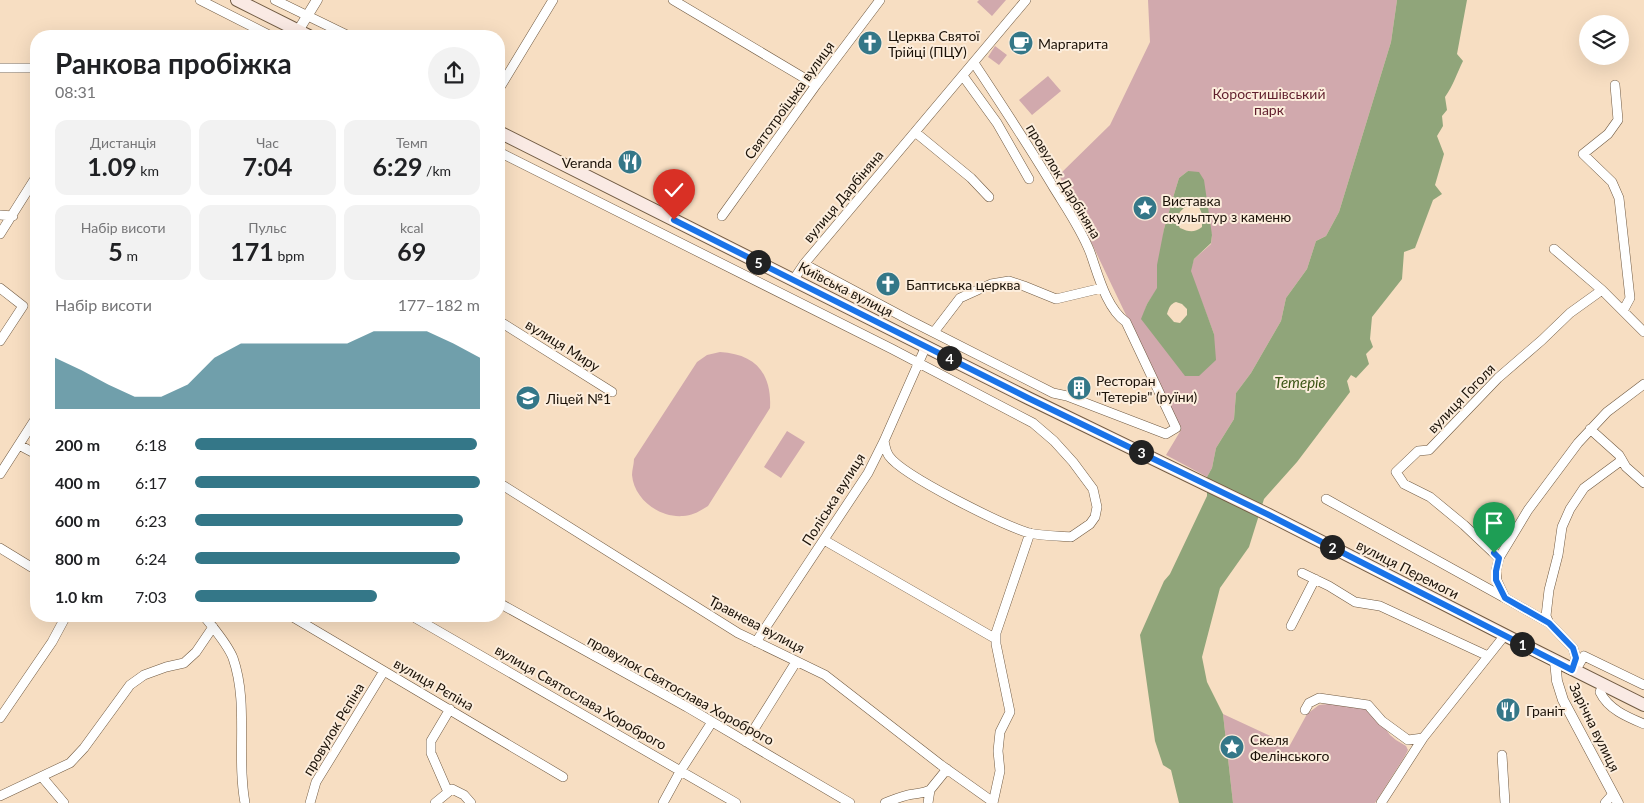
<!DOCTYPE html>
<html lang="uk">
<head>
<meta charset="utf-8">
<style>
  :root { --surface:#fff; --page:#f2f2f2; --text:#202124; --muted:#757577; --accent:#347788 }
  body { margin:0; font-family:Lato,sans-serif; background:var(--page); color:var(--text); height:100vh; display:flex; flex-direction:column; font-size:19px; white-space:nowrap }
  * { box-sizing:border-box; margin:0 }
  p { font-size:16px; color:var(--muted) }
  .icon { flex:none; width:28px; height:28px; fill:none; stroke:currentColor; stroke-width:2; stroke-linecap:round; stroke-linejoin:round }
  .map { position:relative; flex:1; overflow:hidden }
  .side { position:absolute; left:30px; top:30px; width:475px; height:592px; display:flex; flex-direction:column; background:var(--surface); border-radius:20px; box-shadow:0 5px 20px #0002 }
  .side>* { flex:none }
  .controls { position:absolute; left:1579px; top:15px; display:grid; gap:10px }
  .controls a { display:grid; place-items:center; width:50px; height:50px; border-radius:50%; background:var(--surface); box-shadow:0 5px 20px #0002; font-size:25px }
  .pin { position:absolute; display:grid; place-items:center; width:42px; height:42px; color:#fff; margin:-51px -21px; border-radius:50% 50% 50% 0; rotate:-45deg; box-shadow:0 0 5px #0007 }
  .pin .icon { rotate:45deg }
  .km { position:absolute; width:25px; height:25px; margin:-12px; border-radius:50%; background:#222; color:#fff; font-size:14px; line-height:25px; text-align:center }
  .round { display:grid; place-items:center; flex:none; width:52px; height:52px; border-radius:26px; background:var(--page) }
  .headline { display:flex; align-items:center; justify-content:space-between; height:85px; padding:0 25px }
  h1 { font-size:28px; font-weight:700; line-height:38px }
  .stats { display:grid; grid-template-columns:repeat(3,1fr); gap:8px; height:85px; padding:5px 25px }
  .stats div { display:grid; align-content:center; border-radius:12px; background:var(--page); text-align:center }
  .stats b { font-size:25px; font-weight:700 }
  .stats small { font-size:14px; font-weight:400 }
  .stats p { font-size:14px }
  .chart { height:140px; padding:10px 25px }
  .chart p { display:flex; justify-content:space-between }
  .chart svg { width:100%; height:90px; margin-top:5px; fill:var(--accent); opacity:.7 }
  ul { padding:0 25px; list-style:none; font-size:16px }
  li { display:grid; grid-template-columns:80px 60px 1fr; align-items:center; height:38px }
  li i { height:12px; border-radius:6px; background:var(--accent) }
  .map>svg:first-child { display:block }
  .green { fill:#d1a9ad; fill-rule:evenodd }
  .water { fill:#90a57a; fill-rule:evenodd }
  .lines { fill:none; stroke-linecap:round; stroke-linejoin:round }
  .minor-casing { stroke:#705a42; stroke-width:10 }
  .tertiary-casing { stroke:#705a42; stroke-width:11 }
  .secondary-casing { stroke:#705a42; stroke-width:14 }
  .minor { stroke:#fff; stroke-width:9 }
  .tertiary { stroke:#fff; stroke-width:10 }
  .secondary { stroke:#faeae4; stroke-width:12 }
  .route-casing { stroke:#fff; stroke-width:10 }
  .route { stroke:#1a73e8; stroke-width:6 }
  .labels { text-anchor:middle; dominant-baseline:central; stroke-width:4; stroke-linejoin:round; paint-order:stroke }
  .poi-label { font-size:14px; fill:#1b1208; stroke:#fceddc; text-anchor:start }
  .park-label { font-size:14px; fill:#601f2d; stroke:#fceddc }
  .street-label { font-size:14px; fill:#1b1208; stroke:#fceddc }
  .water-label { font-size:15px; font-style:italic; fill:#3a5414; stroke:#fceddc }
</style>
</head>
<body>
<div class="map">
<svg width="1644" height="803" viewBox="0 0 1644 803">
  <rect width="100%" height="100%" fill="#f7dec2"/>
  <path class="green" d="M979,0H1006L992,16L977,2Z
    M1148,0H1397L1391,42L1339,212L1326,236L1316,241L1307,269L1286,298L1281,321L1251,373L1236,393L1234,419L1216,448L1212,468L1207,477L1166,455L1181,430L1059,175L1110,125L1150,42ZM1188,171L1212,235L1211,244L1194,259L1190,271L1214,334L1161,342L1142,319L1147,304L1158,288L1164,229L1175,191L1179,178Z
    M995,46L1007,55L999,65L988,57Z
    M1048,76L1061,91L1032,115L1019,100Z
    M720,352C755,354 772,373 770,408L708,506C700,511 692,516 683,516C659,518 634,499 632,475C632,470 634,464 634,459L697,362L707,355Z
    M787,431L805,442L781,478L764,467Z
    M1335,703L1368,709L1380,721L1390,735L1396,740L1406,746L1408,750L1405,756L1375,803H1233L1223,714L1290,745L1307,714L1319,705Z"/>
  <path class="water" d="M1397,0H1467L1457,54L1463,61C1457,73 1453,86 1445,97L1447,110L1442,116L1443,126L1437,136L1444,154L1435,185L1442,194L1433,200L1415,248L1404,252L1402,279L1372,317L1370,339L1373,347L1366,354L1369,364L1356,378L1351,375L1347,381L1350,392L1297,462L1264,499L1249,547L1220,588L1202,657L1207,682L1223,714L1233,803H1179L1171,770L1163,765L1155,741L1140,635L1164,581L1170,574L1207,496V477L1212,468L1216,448L1234,419L1236,393L1251,373L1281,321L1286,298L1307,269L1316,241L1326,236L1339,212L1391,42Z
    M1188,171L1199,172L1204,180L1212,235L1211,243L1194,259L1191,271L1214,334L1216,360L1199,376H1185L1141,319L1147,304L1157,288V265L1164,229L1175,191L1179,178ZM1193,204L1199,207L1202,214V227C1194,233 1189,232 1180,228L1176,221C1179,211 1183,207 1193,204ZM1176,302L1182,304L1187,309V315L1180,323L1174,322L1167,314C1169,308 1170,304 1176,302Z"/>
  <g class="lines">
    <defs>
      <path id="minor" d="M200,0L271,36
        M275,0L349,36
        M673,0L816,85
        M0,68H36
        M963,76L997,123L1029,179
        M1615,85L1618,120L1608,134L1583,154L1612,182L1619,198L1630,298L1623,311
        M499,89L553,0
        M915,132L971,178L989,197
        M499,152L892,349L1033,423L1054,441L1073,462L1093,489L1097,507L1095,517L1090,524L1071,537C1058,536 1042,536 1029,533C1003,525 903,476 889,456C886,452 885,446 884,441
        M0,215L13,216
        M722,216L816,85L880,0
        M0,234L36,177
        M1554,249L1602,290
        M804,264L909,320L1053,393L1067,396L1166,434L1176,428L1126,322C1106,308 1098,274 1090,252C1081,229 1067,209 1054,188C1029,146 1001,104 974,63
        M794,279L804,264L1026,0
        M0,288L23,306L0,341
        M499,321L612,392
        M934,332L960,298L991,284L1009,281L1024,286L1056,299L1102,288
        M1590,429L1619,455L1626,467L1644,483
        M19,445L36,454
        M0,474L36,418
        M499,483L738,633L825,675L941,765L993,802
        M1326,499L1505,598
        M824,540L996,639
        M0,548L36,570
        M1499,558L1464,525L1430,497L1404,484L1396,472L1418,451L1429,450L1498,378L1542,340L1570,313L1602,290L1644,332
        M1302,573L1329,586L1355,602L1380,606L1488,656
        M499,603L687,707L850,803
        M204,616C214,629 227,643 233,658C249,704 236,755 245,803
        M291,616L563,777
        M412,616L736,803
        M1549,623L1546,616L1549,590L1558,555L1562,527L1570,509L1584,488L1622,460
        M1291,626L1315,579
        M756,642L868,473L884,441L926,346
        M1572,670L1576,658L1573,648L1549,623L1505,598L1497,581L1496,571L1499,558L1528,510L1578,443L1607,412L1644,384
        M1575,671L1584,656L1644,685
        M1603,685L1600,692C1608,709 1627,717 1644,724
        M1305,710L1309,703L1319,698L1368,705L1382,721L1408,740L1423,738
        M0,718L52,642L66,616
        M746,742L796,662
        M1502,755L1505,803
        M42,777L64,803
        M930,790L947,769
        M448,792L431,753V741L450,709
        M0,796L70,763L84,748L130,685L144,675L166,667L184,663L196,652L213,627
        M310,803L316,782L384,671
        M435,803L452,789L464,795L471,803
        M663,803L681,770L712,722
        M885,803C895,799 904,795 914,794C920,793 924,793 930,790L928,803
        M993,803L1000,771L998,751L1000,732L1010,712L996,644V633L1030,533
        M1381,803L1423,738L1505,635
        M1605,803L1613,794"/>
      <path id="tertiary" d="M298,31L317,0
        M1555,661L1557,681L1563,700L1618,803"/>
      <path id="secondary" d="M237,0L309,36
        M499,132L1028,398L1269,515L1538,652L1644,705"/>
    </defs>
    <use href="#minor" class="minor-casing"/>
    <use href="#tertiary" class="tertiary-casing"/>
    <use href="#secondary" class="secondary-casing"/>
    <use href="#minor" class="minor"/>
    <use href="#tertiary" class="tertiary"/>
    <use href="#secondary" class="secondary"/>
  </g>
  <g class="lines">
    <defs>
      <path id="route" d="M674,220L1028,398L1269,515L1572,670L1576,658L1573,648L1549,623L1505,598L1496,580V571L1499,558L1494,553"/>
    </defs>
    <use href="#route" class="route-casing"/>
    <use href="#route" class="route"/>
  </g>
  <defs>
    <symbol id="church-disc" viewBox="-11 -11 22 22"><circle r="9.5" fill="#347788" stroke="#fceddc"/><path d="M-1.2-6h2.4v3.5h3.3v2.4h-3.3V6h-2.4V-.1h-3.3v-2.4h3.3Z" fill="#fff"/></symbol>
    <symbol id="cafe-disc" viewBox="-11 -11 22 22"><circle r="9.5" fill="#347788" stroke="#fceddc"/><path d="M-5.5-4.5H6V0H3Q3 3.5 0 3.5H-2.5Q-5.5 3.5-5.5 0ZM3-3.2v2h1.7v-2ZM-6 4.5H4V6H-6Z" fill="#fff"/></symbol>
    <symbol id="restaurant-disc" viewBox="-11 -11 22 22"><circle r="9.5" fill="#347788" stroke="#fceddc"/><path d="M-5-6h1v4h1v-4h1v4h1v-4h1v5L-1.5 .5V6h-2V.5L-5-1ZM5-6V6H3V1.5H1.5Q1.5-4 5-6Z" fill="#fff"/></symbol>
    <symbol id="sight-disc" viewBox="-11 -11 22 22"><circle r="9.5" fill="#347788" stroke="#fceddc"/><path d="M0-6L1.8-2.2L6-1.7L2.9 1.2L3.7 5.4L0 3.3L-3.7 5.4L-2.9 1.2L-6-1.7L-1.8-2.2Z" fill="#fff"/></symbol>
    <symbol id="building-disc" viewBox="-11 -11 22 22"><circle r="9.5" fill="#347788" stroke="#fceddc"/><path d="M-4-6H4V6H1V3H-1V6H-4ZM-2.5-4.3h1.7v1.8h-1.7ZM.8-4.3h1.7v1.8H.8ZM-2.5-1h1.7V.8h-1.7ZM.8-1h1.7V.8H.8Z" fill="#fff"/></symbol>
    <symbol id="school-disc" viewBox="-11 -11 22 22"><circle r="9.5" fill="#347788" stroke="#fceddc"/><path d="M0-5L7-2L0 1L-7-2ZM-4 1L0 2.5L4 1V4Q0 6-4 4Z" fill="#fff"/></symbol>
  </defs>
  <g fill-rule="evenodd">
    <use href="#church-disc" x="856" y="29" width="28" height="28"/>
    <use href="#cafe-disc" x="1007" y="29" width="28" height="28"/>
    <use href="#restaurant-disc" x="616" y="148" width="28" height="28"/>
    <use href="#sight-disc" x="1131" y="194" width="28" height="28"/>
    <use href="#church-disc" x="874" y="270" width="28" height="28"/>
    <use href="#building-disc" x="1065" y="374" width="28" height="28"/>
    <use href="#school-disc" x="514" y="384" width="28" height="28"/>
    <use href="#restaurant-disc" x="1494" y="696" width="28" height="28"/>
    <use href="#sight-disc" x="1218" y="733" width="28" height="28"/>
  </g>
  <g class="labels">
    <g class="poi-label">
      <text x="888" y="35">Церква Святої<tspan x="888" dy="16">Трійці (ПЦУ)</tspan></text>
      <text x="1038" y="43">Маргарита</text>
      <text x="612" y="162" text-anchor="end">Veranda</text>
      <text x="1162" y="200">Виставка<tspan x="1162" dy="16">скульптур з каменю</tspan></text>
      <text x="906" y="284">Баптиська церква</text>
      <text x="1096" y="380">Ресторан<tspan x="1096" dy="16">"Тетерів" (руїни)</tspan></text>
      <text x="546" y="398">Ліцей №1</text>
      <text x="1526" y="710">Граніт</text>
      <text x="1250" y="739">Скеля<tspan x="1250" dy="16">Фелінського</tspan></text>
    </g>
    <g class="park-label">
      <text x="1269" y="93">Коростишівський<tspan x="1269" dy="16">парк</tspan></text>
    </g>
    <g class="street-label">
      <text transform="translate(789 100) rotate(-54)">Святотроїцька вулиця</text>
      <text transform="translate(1064 181) rotate(59)">провулок Дарбіняна</text>
      <text transform="translate(843 196) rotate(-50)">вулиця Дарбіняна</text>
      <text transform="translate(846 289) rotate(27)">Київська вулиця</text>
      <text transform="translate(563 345) rotate(32)">вулиця Миру</text>
      <text transform="translate(1461 398) rotate(-46)">вулиця Гоголя</text>
      <text transform="translate(833 499) rotate(-58)">Поліська вулиця</text>
      <text transform="translate(1408 569) rotate(27)">вулиця Перемоги</text>
      <text transform="translate(757 624) rotate(28)">Травнева вулиця</text>
      <text transform="translate(434 684) rotate(30)">вулиця Рєпіна</text>
      <text transform="translate(681 690) rotate(29)">провулок Святослава Хороброго</text>
      <text transform="translate(581 697) rotate(30)">вулиця Святослава Хороброго</text>
      <text transform="translate(1595 727) rotate(64)">Зарічна вулиця</text>
      <text transform="translate(333 729) rotate(-59)">провулок Рєпіна</text>
    </g>
    <g class="water-label">
      <text x="1300" y="382">Тетерів</text>
    </g>
  </g>
</svg>
<div class="controls">
<a><svg class="icon" aria-label="layers" viewBox="0 0 24 24"><path d="M12 4l9 5-9 5-9-5zM3 14l9 5 9-5"/></svg></a>
</div>
<div class="pin" style="left:1494px;top:553px;background:#1e9e55"><svg class="icon" aria-label="arrive" viewBox="0 0 24 24"><path d="M6 21V4h12l-3 4 3 4H6"/></svg></div>
<div class="pin" style="left:674px;top:220px;background:#d93025"><svg class="icon" aria-label="check" viewBox="0 0 24 24"><path d="M5 12l5 5 9-10"/></svg></div>
<b class="km" style="left:1522px;top:644px">1</b>
<b class="km" style="left:1332px;top:547px">2</b>
<b class="km" style="left:1141px;top:452px">3</b>
<b class="km" style="left:949px;top:358px">4</b>
<b class="km" style="left:758px;top:262px">5</b>
<section class="side">
<div class="headline"><div><h1>Ранкова пробіжка</h1><p>08:31</p></div><a class="round"><svg class="icon" aria-label="share" viewBox="0 0 24 24"><path d="M12 15V3M7 8l5-5 5 5M5 13v7h14v-7"/></svg></a></div>
<div class="stats">
<div><p>Дистанція</p><b>1.09<small> km</small></b></div>
<div><p>Час</p><b>7:04</b></div>
<div><p>Темп</p><b>6:29<small> /km</small></b></div>
</div>
<div class="stats">
<div><p>Набір висоти</p><b>5<small> m</small></b></div>
<div><p>Пульс</p><b>171<small> bpm</small></b></div>
<div><p>kcal</p><b>69</b></div>
</div>
<div class="chart"><p><span>Набір висоти</span>177–182 m</p>
<svg viewBox="0 0 160 44" preserveAspectRatio="none"><path d="M0 44V19L10 25L20 32L30 38L40 38L50 32L60 19L70 12L80 12L90 12L100 12L110 12L120 6L130 6L140 6L150 12L160 19V44z"/></svg>
</div>
<ul>
<li><b>200 m</b>6:18<i style="width:99%"></i></li>
<li><b>400 m</b>6:17<i style="width:100%"></i></li>
<li><b>600 m</b>6:23<i style="width:94%"></i></li>
<li><b>800 m</b>6:24<i style="width:93%"></i></li>
<li><b>1.0 km</b>7:03<i style="width:64%"></i></li>
</ul>
</section>
</div>
</body>
</html>
